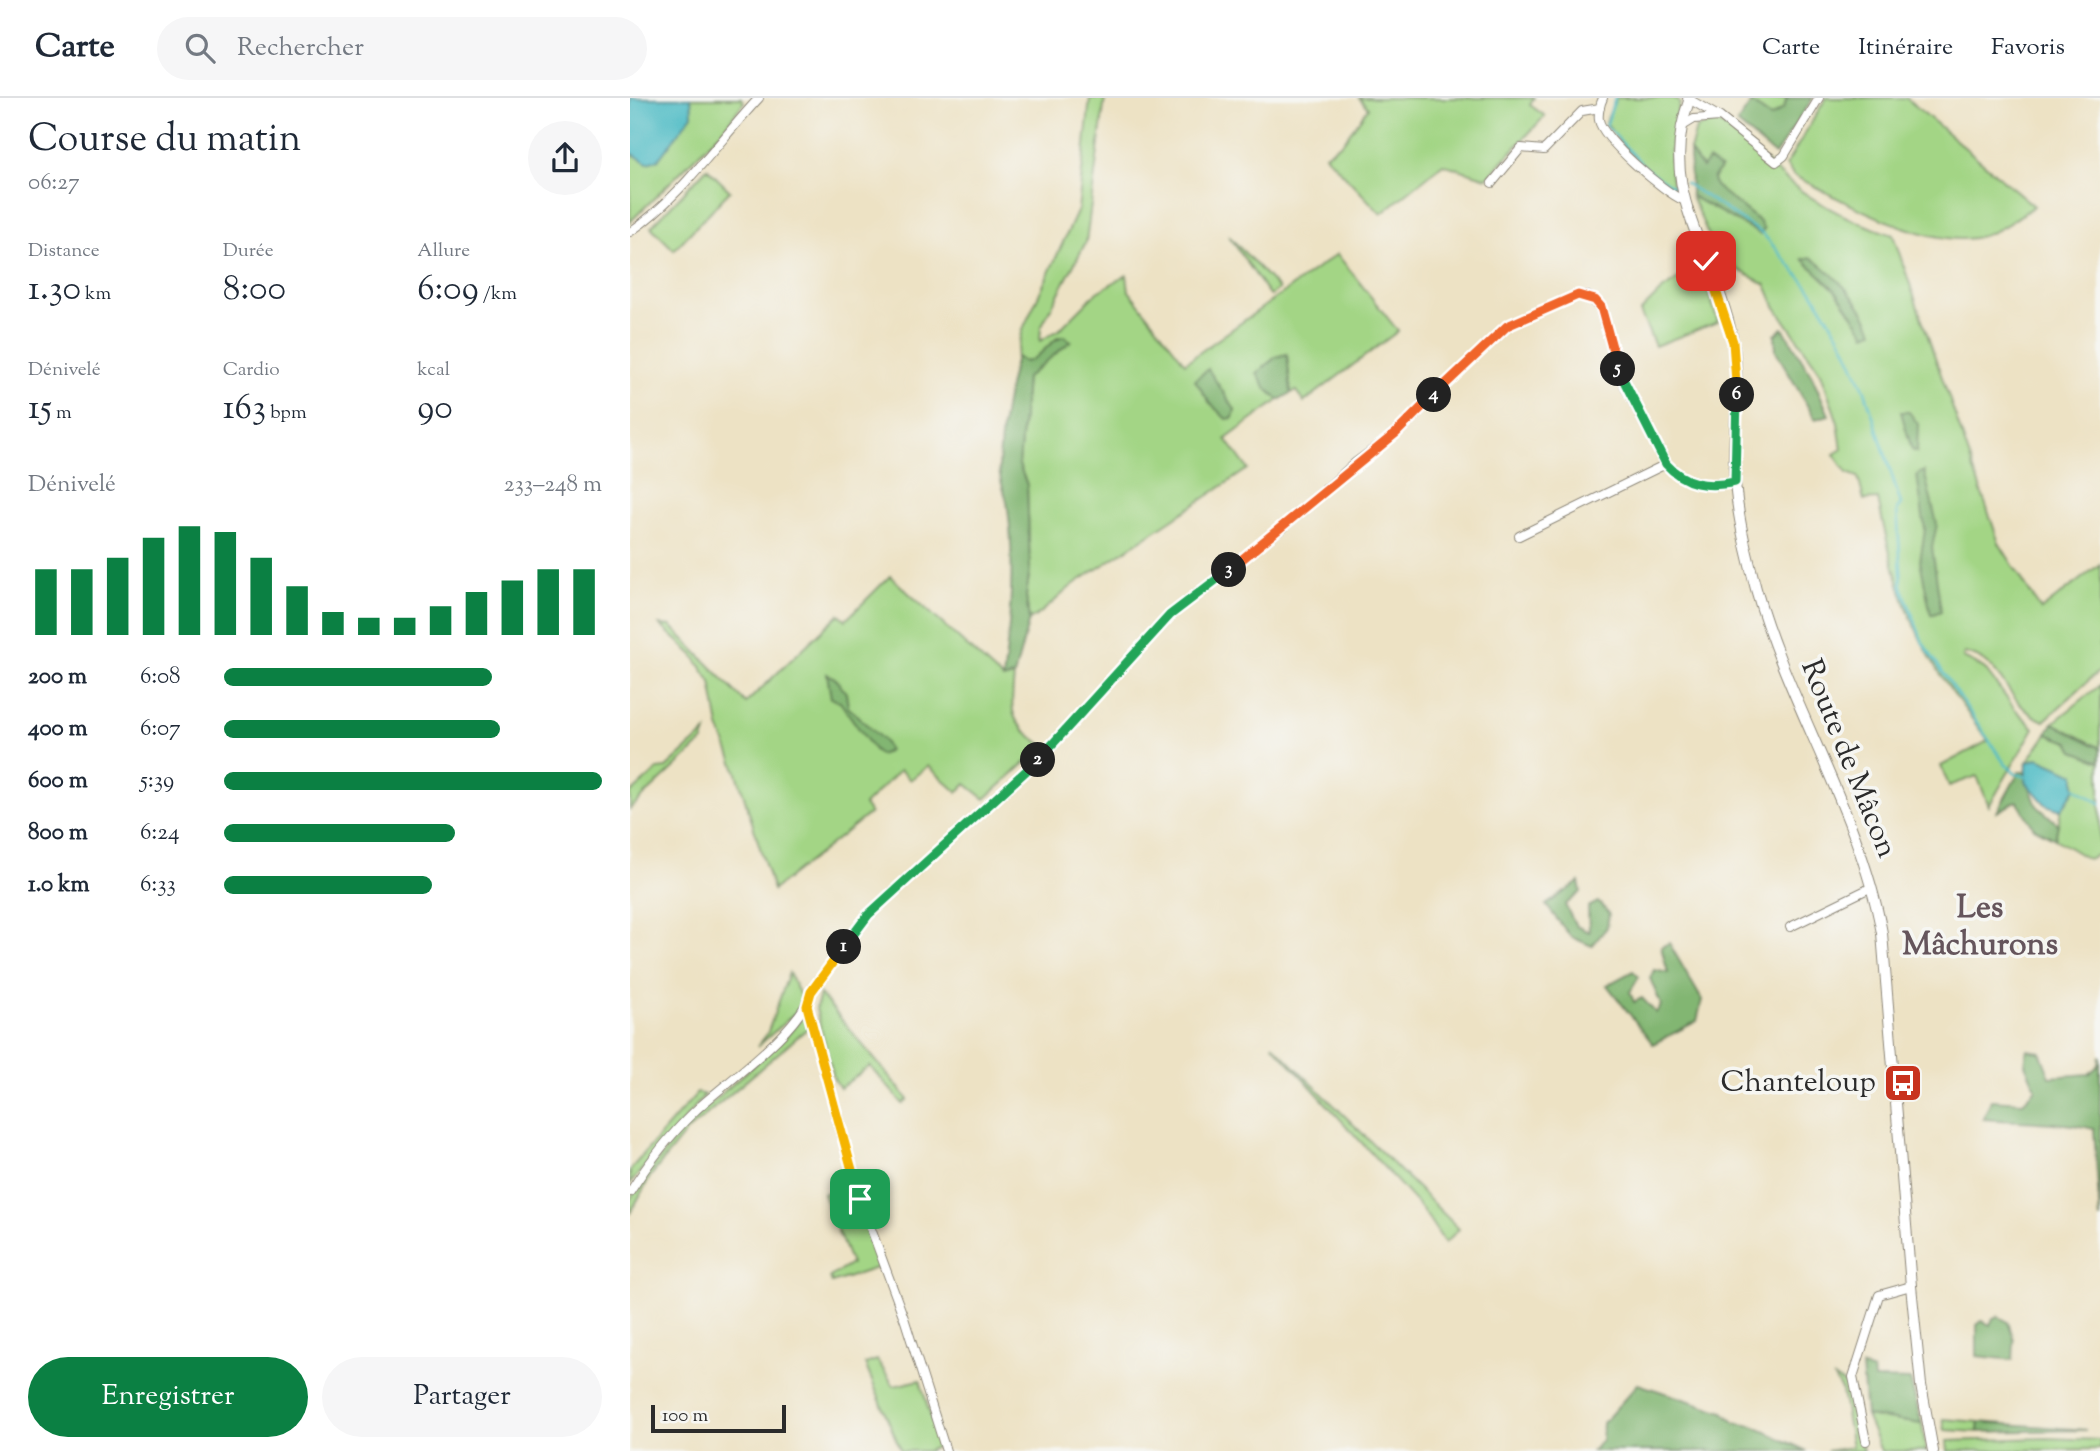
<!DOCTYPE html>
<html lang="fr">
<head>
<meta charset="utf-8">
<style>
  :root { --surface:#fff; --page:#f6f6f7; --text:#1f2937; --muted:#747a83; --line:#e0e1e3; --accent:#0b8043 }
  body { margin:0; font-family:"Sorts Mill Goudy",serif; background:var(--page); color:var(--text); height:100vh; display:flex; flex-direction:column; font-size:26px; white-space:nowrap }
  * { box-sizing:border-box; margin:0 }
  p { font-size:23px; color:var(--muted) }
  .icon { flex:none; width:38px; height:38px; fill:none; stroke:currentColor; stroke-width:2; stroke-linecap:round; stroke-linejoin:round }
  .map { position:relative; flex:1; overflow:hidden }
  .drawer { display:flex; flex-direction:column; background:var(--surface); width:630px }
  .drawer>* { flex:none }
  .scale { position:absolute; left:21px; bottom:18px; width:135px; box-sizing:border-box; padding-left:7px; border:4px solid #2b2b2b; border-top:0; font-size:19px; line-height:24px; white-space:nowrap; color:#2b2b2b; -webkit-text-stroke:5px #f6f6f2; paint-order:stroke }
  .pin { position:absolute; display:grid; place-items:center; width:60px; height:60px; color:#fff; margin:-30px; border-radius:14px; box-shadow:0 4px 10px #0006 }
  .km { position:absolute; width:35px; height:35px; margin:-18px; border-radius:50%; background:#222; color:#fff; font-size:19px; line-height:35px; text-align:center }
  .round { display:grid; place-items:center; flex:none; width:74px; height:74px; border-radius:37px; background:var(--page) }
  .summary { display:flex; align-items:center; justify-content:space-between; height:119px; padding:0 28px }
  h1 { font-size:38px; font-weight:600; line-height:52px }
  .figures { display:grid; grid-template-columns:repeat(3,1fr); gap:10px; height:119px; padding:7px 28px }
  .figures div { display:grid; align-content:center }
  .figures b { font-size:35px; font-weight:600 }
  .figures small { font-size:19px; font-weight:400 }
  .figures p { font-size:19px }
  .chart { height:196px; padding:14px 28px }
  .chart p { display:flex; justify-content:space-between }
  .chart svg { width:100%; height:126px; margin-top:7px; stroke:var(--accent); stroke-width:6 }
  .cta { display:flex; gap:14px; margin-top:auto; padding:14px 28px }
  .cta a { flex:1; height:80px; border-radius:42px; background:var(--accent); color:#fff; font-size:28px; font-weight:600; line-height:80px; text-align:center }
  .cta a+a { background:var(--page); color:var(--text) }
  ul { padding:0 28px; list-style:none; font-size:23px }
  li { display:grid; grid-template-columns:112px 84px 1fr; align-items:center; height:52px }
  li i { height:18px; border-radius:9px; background:var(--accent) }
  header { display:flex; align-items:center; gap:42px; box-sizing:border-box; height:98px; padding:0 35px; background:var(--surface); border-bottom:2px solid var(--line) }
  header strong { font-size:33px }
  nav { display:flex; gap:38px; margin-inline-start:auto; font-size:24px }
  .search { width:490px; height:63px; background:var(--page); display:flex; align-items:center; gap:18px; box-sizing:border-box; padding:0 24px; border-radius:38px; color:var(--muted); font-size:26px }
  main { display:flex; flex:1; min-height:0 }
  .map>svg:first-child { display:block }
  .green { fill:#a3d585; stroke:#678058; stroke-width:2 }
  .forest { fill:#82b672; stroke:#56704e; stroke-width:2 }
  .water { fill:#4dbbc5; stroke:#3c7378; stroke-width:2 }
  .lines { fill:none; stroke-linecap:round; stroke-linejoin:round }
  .stream { stroke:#4dbbc5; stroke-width:2.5 }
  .minor-casing { stroke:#8c8678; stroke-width:10 }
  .tertiary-casing { stroke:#8c8678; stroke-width:12 }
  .minor { stroke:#fff; stroke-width:8 }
  .tertiary { stroke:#fff; stroke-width:10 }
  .split-1-casing { stroke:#fff; stroke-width:14 }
  .split-2-casing { stroke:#fff; stroke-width:14 }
  .split-3-casing { stroke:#fff; stroke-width:14 }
  .split-4-casing { stroke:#fff; stroke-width:14 }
  .split-5-casing { stroke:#fff; stroke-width:14 }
  .split-6-casing { stroke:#fff; stroke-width:14 }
  .split-7-casing { stroke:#fff; stroke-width:14 }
  .split-1 { stroke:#f5b400; stroke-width:9 }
  .split-2 { stroke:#22a559; stroke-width:9 }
  .split-3 { stroke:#22a559; stroke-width:9 }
  .split-4 { stroke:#f0652b; stroke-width:9 }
  .split-5 { stroke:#f0652b; stroke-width:9 }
  .split-6 { stroke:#22a559; stroke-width:9 }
  .split-7 { stroke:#f5b400; stroke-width:9 }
  .labels { text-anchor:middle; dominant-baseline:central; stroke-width:7; stroke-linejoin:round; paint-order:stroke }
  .street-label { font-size:30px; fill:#2b2b2b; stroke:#f6f6f2 }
  .poi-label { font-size:30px; fill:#2b2b2b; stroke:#f6f6f2; text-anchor:end }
  .neighbourhood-label { font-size:32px; font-weight:bold; fill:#65555c; stroke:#f6f6f2 }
</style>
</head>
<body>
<header>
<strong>Carte</strong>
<div class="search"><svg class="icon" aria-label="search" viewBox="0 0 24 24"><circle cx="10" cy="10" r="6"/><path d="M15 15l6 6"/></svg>Rechercher</div>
<nav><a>Carte</a><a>Itinéraire</a><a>Favoris</a></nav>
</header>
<main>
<section class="drawer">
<div class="summary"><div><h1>Course du matin</h1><p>06:27</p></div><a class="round"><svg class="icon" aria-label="share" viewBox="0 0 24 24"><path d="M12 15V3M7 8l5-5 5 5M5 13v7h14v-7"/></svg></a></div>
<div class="figures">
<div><p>Distance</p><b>1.30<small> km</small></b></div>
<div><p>Durée</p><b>8:00</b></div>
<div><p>Allure</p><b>6:09<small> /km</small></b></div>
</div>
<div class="figures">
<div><p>Dénivelé</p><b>15<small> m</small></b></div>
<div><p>Cardio</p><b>163<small> bpm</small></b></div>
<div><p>kcal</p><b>90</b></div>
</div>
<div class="chart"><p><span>Dénivelé</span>233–248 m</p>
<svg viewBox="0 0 160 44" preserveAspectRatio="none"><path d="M5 44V21M15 44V21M25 44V17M35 44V10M45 44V6M55 44V8M65 44V17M75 44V27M85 44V36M95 44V38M105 44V38M115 44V34M125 44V29M135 44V25M145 44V21M155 44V21"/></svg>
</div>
<ul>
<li><b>200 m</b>6:08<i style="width:71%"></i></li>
<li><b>400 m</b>6:07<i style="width:73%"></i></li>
<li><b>600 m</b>5:39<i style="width:100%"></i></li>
<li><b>800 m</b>6:24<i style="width:61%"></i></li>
<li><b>1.0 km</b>6:33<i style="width:55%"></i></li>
</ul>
<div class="cta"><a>Enregistrer</a><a>Partager</a></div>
</section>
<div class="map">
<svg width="1470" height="1353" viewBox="0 0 1470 1353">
  <rect width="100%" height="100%" fill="#f6f6f2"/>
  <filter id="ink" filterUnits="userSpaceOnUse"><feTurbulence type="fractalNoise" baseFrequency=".0143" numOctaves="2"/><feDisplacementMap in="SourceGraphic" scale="14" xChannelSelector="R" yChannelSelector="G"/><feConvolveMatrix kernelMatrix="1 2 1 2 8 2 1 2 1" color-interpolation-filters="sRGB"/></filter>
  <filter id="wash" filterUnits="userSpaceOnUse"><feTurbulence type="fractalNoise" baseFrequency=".00686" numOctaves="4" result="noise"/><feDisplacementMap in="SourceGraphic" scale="28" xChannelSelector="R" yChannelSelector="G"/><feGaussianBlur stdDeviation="1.57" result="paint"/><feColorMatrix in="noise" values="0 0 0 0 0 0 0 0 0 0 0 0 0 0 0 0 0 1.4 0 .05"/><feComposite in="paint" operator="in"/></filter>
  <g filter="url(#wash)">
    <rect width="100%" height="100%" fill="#ede2c4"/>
    <path class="green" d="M61,0H111L114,4L91,34L0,124V54L3,58L62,17Z
      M460,0H475L456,144L411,229L410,243L430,231L467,194L497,177L499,193L555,265L707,156L768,233L674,304L666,293L661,295L657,256L646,259L627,275L636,290L649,302L596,341L618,371C562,408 506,446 450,482C431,494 418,513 399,522L396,498L400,471L397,387L389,367L396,279L441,243L428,239L406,261L395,264L386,259L393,231L448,112Z
      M729,0H904L900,7L915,18L857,80L813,66L751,116L695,57L713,44L738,10Z
      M986,0H1045L1050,5C1042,35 1036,62 1044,92C1019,74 990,51 976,24Z
      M1124,0H1157L1154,10L1141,19L1121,5Z
      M1196,0H1276L1404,108C1388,119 1370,133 1352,138C1301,154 1207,100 1163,77L1156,67Z
      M1087,24C1114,41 1134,63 1158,83C1188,107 1226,125 1263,137L1369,445L1411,512L1470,466V572L1414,623C1374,607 1375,562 1334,555L1333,560L1354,570L1385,611L1404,630L1359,708L1347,678L1319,688L1311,668L1358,643C1339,616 1317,589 1300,559C1272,510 1259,456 1248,401L1234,402L1228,379L1217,375L1204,356L1212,351L1208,325L1191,275L1145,208L1136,187L1107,171L1078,136L1061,98L1129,135V123L1085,88L1083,81L1090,70L1073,71L1060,53L1066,30Z
      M77,70L100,93L44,152L21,129Z
      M598,137L649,191L640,198Z
      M1070,166L1088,224L1025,248L1010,214L1031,193Z
      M260,478L373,581L384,578C380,619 380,623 414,648L355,701L336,686L327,694L298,668L280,682L270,672L234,707L240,715L143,792L106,672L89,629L81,584L63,557L30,527L41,528L116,605L209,516L216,522Z
      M1470,587V650L1423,625Z
      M76,634L73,643L0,711V696L28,671L36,670Z
      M1417,636L1439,644L1444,653L1470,663V756L1458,761L1425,741L1431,712L1445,691L1408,660L1397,664Z
      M159,875L172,901L171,910L127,949L137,936Z
      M190,896L278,1001L273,1006L240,968L210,990L204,981L186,911Z
      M175,916L178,930L56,1034L20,1079L0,1116V1102L11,1084L53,1030L156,939Z
      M642,946L829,1131L815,1145L792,1111Z
      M67,995L75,997L0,1086V1073L4,1067Z
      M221,1082L249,1169L202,1185L200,1179L221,1166L193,1096Z
      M247,1262L264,1288L290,1282L309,1348L298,1353H271L235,1266Z
      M1203,1279L1217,1288L1233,1353H1196L1222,1349L1212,1293Z
      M1236,1318L1292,1326L1296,1353H1251Z
      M1313,1321L1349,1324L1348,1334L1315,1332Z
      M1417,1340L1470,1342V1351L1318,1353L1317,1343Z"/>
    <path class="forest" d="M1157,0H1183L1145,57L1107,25L1121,5L1141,19L1154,10Z
      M1060,53L1072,70L1078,62L1090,70L1083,81L1085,88L1129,123L1134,131L1130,136L1061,98Z
      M1181,159C1205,177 1233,205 1243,233L1236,236L1206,193L1173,161Z
      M1153,230L1182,278L1199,317L1185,321L1146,253L1145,237Z
      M434,238L441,243L396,280L389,367L397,387L400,471L396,498L399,522L384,578L373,581C380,529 385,463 378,411C377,397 369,384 369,369C370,333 377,294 386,259L395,264C412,260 421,240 434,238Z
      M657,256L661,295L649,302L636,290L627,275L646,259Z
      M578,271L605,312L603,320L596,321L580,305L565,282Z
      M1271,314H1279L1288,326L1287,354L1282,352Z
      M1294,373L1307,426L1302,449L1311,513L1301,517L1290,463L1295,432L1287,377Z
      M197,576L205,580L216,595L218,609L254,643L259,653L250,657L244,652L210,604L201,600Z
      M1423,625L1470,650V663L1444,653L1439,644L1417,636Z
      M1389,674H1394L1407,708L1428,726L1425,741L1404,730L1387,703L1367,714Z
      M949,784L951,794L935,807L946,828L959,834L958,809L968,804L979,815L977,829L962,848L941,839L916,807Z
      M1039,845L1072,902L1067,923L1023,946L977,887L1003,873L1009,879L1000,894L1004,904L1012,900L1026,915L1031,907L1020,880L1024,872L1038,875L1031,849Z
      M1397,952L1410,954L1420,979L1459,976L1469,967L1470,957V1121L1464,1031C1427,1023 1391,1024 1353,1021L1361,1002L1393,1004L1406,991L1395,966Z
      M1368,1218L1378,1224L1384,1242L1383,1262L1347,1258V1227L1352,1223L1360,1227L1363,1220Z
      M1232,1269L1243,1273L1244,1281L1280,1282L1292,1326L1236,1318Z
      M1008,1286L1093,1314L1105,1325L1123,1328L1177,1353H962L972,1342L973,1325Z
      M1349,1324L1457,1332L1348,1334Z"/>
    <path class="water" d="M0,0H61L62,17L28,62L17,65L0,54Z
      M1408,660L1445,676V691L1431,712L1416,707L1396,684L1397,664Z"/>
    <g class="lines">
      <path class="stream" d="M985,0L976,28L1019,73L1042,88L1048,87
        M1055,85L1133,136L1182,193L1214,246L1235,293L1271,406L1267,411L1272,489L1293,545L1375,666L1387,676L1397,679
        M1445,690L1470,705"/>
    </g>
  </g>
  <g filter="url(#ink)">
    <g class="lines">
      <defs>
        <path id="minor" d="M973,0C970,6 968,16 969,22C972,41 1035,95 1053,102
          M1090,19L1146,64L1154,58L1189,0
          M1051,29L1064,21L1090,19L1057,0
          M862,85L891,50L914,52L952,13L970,10
          M0,134C51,99 87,45 129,0
          M889,438L1036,366
          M1160,829L1242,789
          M177,908L230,1101L275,1223L316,1353
          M0,1094C17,1067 41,1036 65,1013C96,984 170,933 181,894L238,816L408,663L540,517L650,432L726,364L766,335L877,228L948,197L958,198L970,209L989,277L1036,366C1055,387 1077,390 1105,384
          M1236,1343L1223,1279L1249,1197L1281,1188"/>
        <path id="tertiary" d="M1060,0C1024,96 1087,155 1103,244C1110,283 1105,321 1104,361C1104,405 1115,449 1126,491C1159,608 1230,715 1252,835L1281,1188L1291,1287L1303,1353"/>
      </defs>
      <use href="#minor" class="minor-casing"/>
      <use href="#tertiary" class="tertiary-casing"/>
      <use href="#minor" class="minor"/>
      <use href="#tertiary" class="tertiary"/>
    </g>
  </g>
  <g class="lines" filter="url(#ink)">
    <defs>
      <path id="split-1" d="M214,849L181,894L177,908L230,1101"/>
      <path id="split-2" d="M214,849L238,817L408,662"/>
      <path id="split-3" d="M408,662L540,517L599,472"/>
      <path id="split-4" d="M599,472L766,335L804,297"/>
      <path id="split-5" d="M804,297L877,228L948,197L965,202L971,209L988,271"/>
      <path id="split-6" d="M988,271L1036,366C1055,387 1077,390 1105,384L1107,297"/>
      <path id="split-7" d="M1076,163L1103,244L1107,297"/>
    </defs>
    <use href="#split-1" class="split-1-casing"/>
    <use href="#split-2" class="split-2-casing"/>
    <use href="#split-3" class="split-3-casing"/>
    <use href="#split-4" class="split-4-casing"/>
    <use href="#split-5" class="split-5-casing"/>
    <use href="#split-6" class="split-6-casing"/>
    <use href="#split-7" class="split-7-casing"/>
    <use href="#split-1" class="split-1"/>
    <use href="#split-2" class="split-2"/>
    <use href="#split-3" class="split-3"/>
    <use href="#split-4" class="split-4"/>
    <use href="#split-5" class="split-5"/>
    <use href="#split-6" class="split-6"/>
    <use href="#split-7" class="split-7"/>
  </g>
  <defs>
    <symbol id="bus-square" viewBox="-11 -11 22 22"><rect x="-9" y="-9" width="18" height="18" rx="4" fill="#c8321e" stroke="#f6f6f2"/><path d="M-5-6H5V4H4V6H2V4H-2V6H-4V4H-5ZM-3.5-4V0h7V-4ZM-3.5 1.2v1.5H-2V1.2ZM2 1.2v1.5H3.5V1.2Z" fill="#fff"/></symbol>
  </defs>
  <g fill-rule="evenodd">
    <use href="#bus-square" x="1251" y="963" width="44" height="44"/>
  </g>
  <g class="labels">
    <g class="street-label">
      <text transform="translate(1218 661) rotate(68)">Route de Mâcon</text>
    </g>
    <g class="poi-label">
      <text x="1246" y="985">Chanteloup</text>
    </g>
    <g class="neighbourhood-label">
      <text x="1350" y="811">Les<tspan x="1350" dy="37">Mâchurons</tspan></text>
    </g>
  </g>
</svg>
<div class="scale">100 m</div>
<div class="pin" style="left:230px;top:1101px;background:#1e9e55"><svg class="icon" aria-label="arrive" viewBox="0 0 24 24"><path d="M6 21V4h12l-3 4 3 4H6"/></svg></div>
<div class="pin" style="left:1076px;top:163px;background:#d93025"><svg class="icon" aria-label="check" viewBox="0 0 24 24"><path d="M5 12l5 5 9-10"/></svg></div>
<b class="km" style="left:214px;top:849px">1</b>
<b class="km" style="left:408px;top:662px">2</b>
<b class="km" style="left:599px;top:472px">3</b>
<b class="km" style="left:804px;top:297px">4</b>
<b class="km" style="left:988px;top:271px">5</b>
<b class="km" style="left:1107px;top:297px">6</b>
</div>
</main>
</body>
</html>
